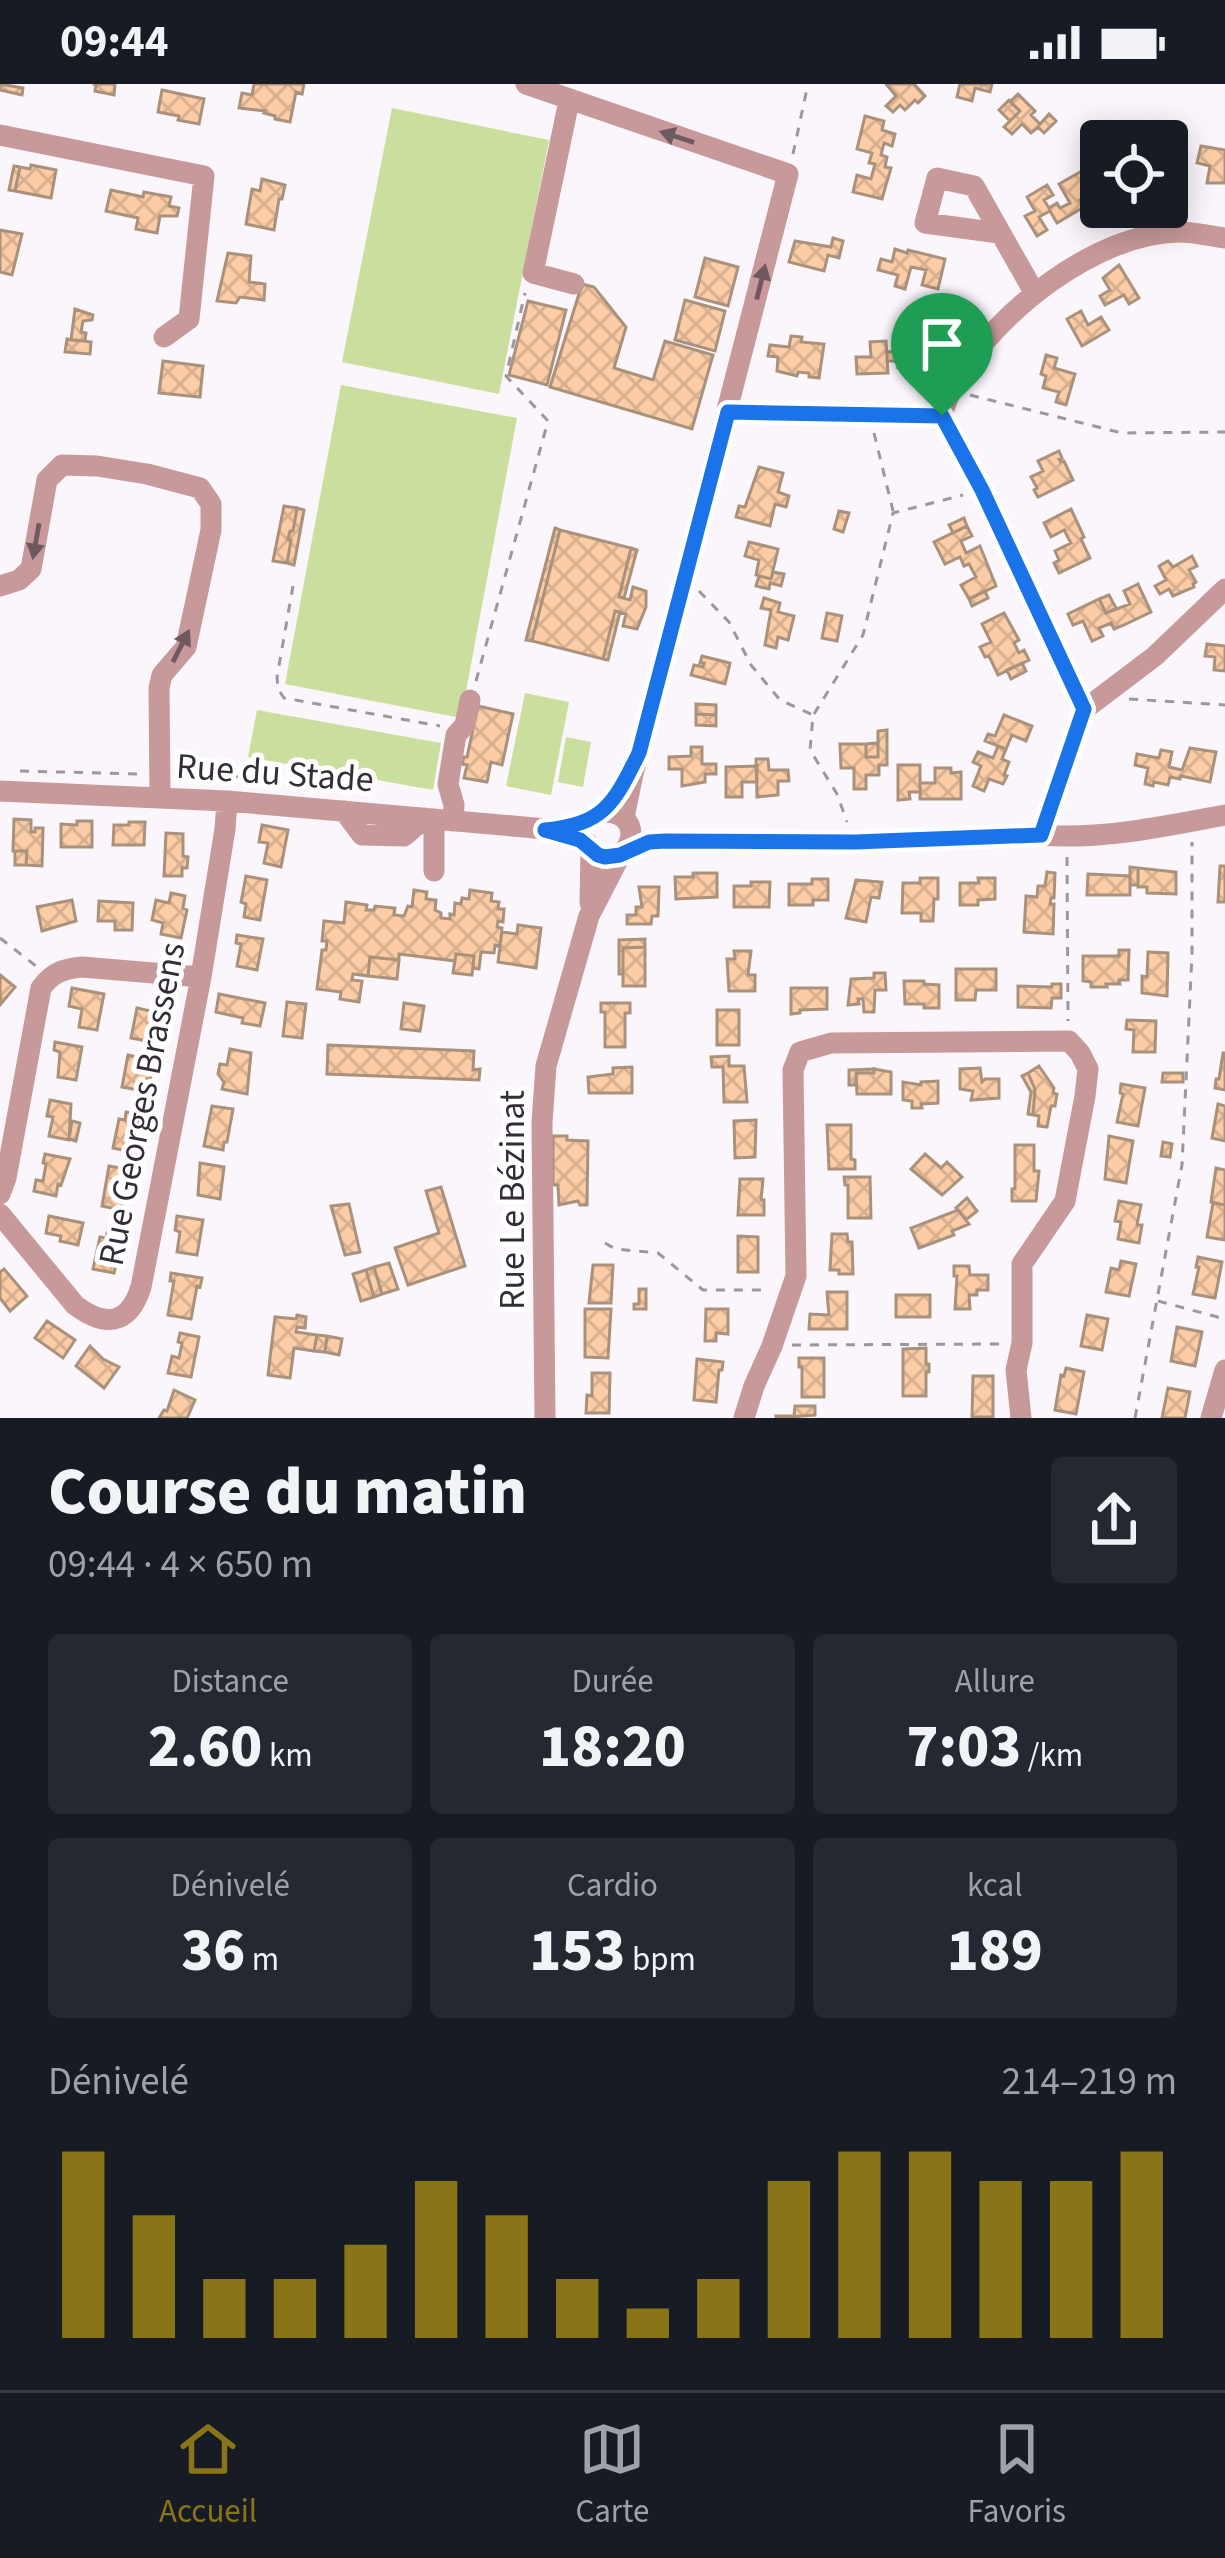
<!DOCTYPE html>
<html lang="fr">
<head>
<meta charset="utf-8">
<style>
  :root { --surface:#171b24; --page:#242831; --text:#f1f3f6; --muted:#9ea1a6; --line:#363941; --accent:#897417 }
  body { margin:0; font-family:"Source Sans 3",sans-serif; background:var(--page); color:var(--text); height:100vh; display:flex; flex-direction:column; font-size:45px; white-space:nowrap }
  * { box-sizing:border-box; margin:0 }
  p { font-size:39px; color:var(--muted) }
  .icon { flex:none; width:66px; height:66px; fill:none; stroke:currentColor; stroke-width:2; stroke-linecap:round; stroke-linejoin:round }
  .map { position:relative; height:1334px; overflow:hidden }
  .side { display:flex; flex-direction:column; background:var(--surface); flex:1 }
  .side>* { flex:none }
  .tools { position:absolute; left:1080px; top:36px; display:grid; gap:24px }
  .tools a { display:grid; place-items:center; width:108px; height:108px; border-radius:12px; background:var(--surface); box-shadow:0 6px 30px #0003; font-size:60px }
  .pin { position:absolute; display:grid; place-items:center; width:102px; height:102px; color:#fff; margin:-123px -51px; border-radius:50% 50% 50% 0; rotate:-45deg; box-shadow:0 0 12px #0007 }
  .pin .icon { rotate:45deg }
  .round { display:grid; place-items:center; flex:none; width:126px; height:126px; border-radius:12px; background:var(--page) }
  .summary { display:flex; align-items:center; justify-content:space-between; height:204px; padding:0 48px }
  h1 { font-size:66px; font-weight:800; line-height:90px }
  .stats { display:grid; grid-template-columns:repeat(3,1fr); gap:18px; height:204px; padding:12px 48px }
  .stats div { display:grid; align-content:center; border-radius:12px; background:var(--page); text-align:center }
  .stats b { font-size:60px; font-weight:800 }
  .stats small { font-size:33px; font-weight:400 }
  .stats p { font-size:33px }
  .chart { height:336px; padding:24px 48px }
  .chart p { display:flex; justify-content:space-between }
  .chart svg { width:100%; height:216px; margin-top:12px; stroke:var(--accent); stroke-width:6 }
  .status { display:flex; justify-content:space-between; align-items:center; height:84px; padding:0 60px; background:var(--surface); direction:ltr }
  .status svg { height:33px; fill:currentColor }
  .menu { display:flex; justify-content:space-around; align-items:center; height:168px; border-top:3px solid var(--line); background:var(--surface); font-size:33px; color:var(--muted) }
  .menu a { display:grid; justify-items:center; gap:6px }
  .menu .current { color:var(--accent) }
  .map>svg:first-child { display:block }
  .park { fill:#cadf9d }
  .building { fill:url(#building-cross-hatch); stroke:#aa917b; stroke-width:3 }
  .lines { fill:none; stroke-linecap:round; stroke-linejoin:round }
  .path { stroke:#9c969f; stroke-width:3; stroke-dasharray:9 9; stroke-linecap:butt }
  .minor { stroke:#c7999a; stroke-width:21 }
  .oneway { fill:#6f585f }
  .route-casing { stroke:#fff; stroke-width:24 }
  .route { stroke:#1a73e8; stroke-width:15 }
  .labels { text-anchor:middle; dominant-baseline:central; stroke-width:10; stroke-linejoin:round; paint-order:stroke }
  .street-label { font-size:36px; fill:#342d38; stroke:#fff }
</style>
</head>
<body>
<div class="status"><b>09:44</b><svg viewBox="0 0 49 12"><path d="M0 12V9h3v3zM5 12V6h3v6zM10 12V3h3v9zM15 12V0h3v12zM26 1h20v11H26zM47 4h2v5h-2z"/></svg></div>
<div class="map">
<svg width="1225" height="1334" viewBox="0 0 1225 1334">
  <defs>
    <pattern id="building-cross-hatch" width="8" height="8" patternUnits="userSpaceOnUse" patternTransform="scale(3)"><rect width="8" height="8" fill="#fbcca5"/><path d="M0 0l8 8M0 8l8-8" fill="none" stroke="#d8b08f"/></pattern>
  </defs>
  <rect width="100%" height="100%" fill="#faf6fc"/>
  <path class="park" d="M392,24L549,56L499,310L342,278Z
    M341,301L517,334L461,634L285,600Z
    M525,609L569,618L551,711L506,702Z
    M257,626L441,659L433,706L248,673Z
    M566,653L591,658L583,703L558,698Z"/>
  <path class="building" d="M0,0L23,4L22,11L0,6Z
    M93,0H115L114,11L95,7L96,1Z
    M254,0H304L302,10L296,8L290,38L275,35V32L264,29L265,27L239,24L242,9L252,11Z
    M886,0H914L925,12L918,19L915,16L905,26L900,21L893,28L886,22L896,12Z
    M960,0H992L990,8L975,4L972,17L957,13Z
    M162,6L204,15L199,40L178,36L179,32L158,28Z
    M1018,10L1035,27L1031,31L1040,40L1049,30L1056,37L1044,49L1038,43L1031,49L1022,40L1012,50L1004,43L1020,27L1010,18Z
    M1009,16L1020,27L1010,37L999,26Z
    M865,32L884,37L882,46L895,50L892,62L884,59L881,71L887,73L885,83L891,84L882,115L853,108L857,91L871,95L875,80L869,79L872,69L857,65Z
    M1165,42L1171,52L1162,57H1145L1144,54Z
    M1201,62L1225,66V99H1207L1210,82L1197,79Z
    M31,81L56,86L51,114L15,107L20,83L30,85Z
    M14,82L20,83L15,107L9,106Z
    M1087,84L1092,93L1084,98L1092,113L1085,117L1083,114L1080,116L1084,123L1057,139L1050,127L1039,133L1047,146L1037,152L1025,132L1035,127L1027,113L1047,101L1053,111L1044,116L1049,124L1057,119L1060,124L1070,119L1059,100Z
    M262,95L285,101L282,115H279L274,146L246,140L252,105L260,107Z
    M111,106L143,113L144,108L171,113L169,122L179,124L177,132H160L157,149L136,145L138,134L106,127Z
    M0,146L22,150L12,191L0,188Z
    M833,154L843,157L839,174L828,171L824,187L789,178L795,157L831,163Z
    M895,165L907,169L908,166L945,175L938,205L922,201L926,186L911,183L905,205L895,202L898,191L878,186L881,175L892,178Z
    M228,169L251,172L249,198L265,200L264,216L240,213L236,219L217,217Z
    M705,174L738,183L728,222L695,213Z
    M1119,181L1139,214L1129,220L1124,211L1105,221L1100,212L1110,206L1103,194Z
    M582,200L594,203L626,243L614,284L653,296L665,257L713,271L692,345L550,303Z
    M685,216L725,227L715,267L675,256Z
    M528,217L566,226L547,301L509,291Z
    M75,225L93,231L92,236L83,237L81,248L86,249L85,257L71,256Z
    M1081,227L1088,241L1101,233L1109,246L1082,262L1067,235Z
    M921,250V259H934V270L921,271L922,287L898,284V277H887V268L900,267V251Z
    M791,252L802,253L801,258L824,260L819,294L809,293V289L798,288L797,292L777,287L778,273L768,272L770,261L789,263Z
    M67,255L91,258L90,270L65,268Z
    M886,257L888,289L857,290L856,273H871L870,258Z
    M1046,271L1057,274L1054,284L1075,290L1066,321L1056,318L1059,308L1043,304L1046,292L1041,290Z
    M163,277L203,282L200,313L159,309Z
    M1059,367L1062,374L1059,375L1061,378L1064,377L1073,396L1038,413L1034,406L1037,404L1031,393L1043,387L1038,377Z
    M759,383L783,389L778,408L789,412L786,423L775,420L770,442L736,433L739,422L745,423Z
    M284,422L297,424L293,447H290L288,455L291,456L287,479L273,477Z
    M297,424L304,426L294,481L287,479L291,456L288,455L290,447H293Z
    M1071,425L1084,453L1081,455L1090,474L1059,489L1054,479L1059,476L1055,467L1071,459L1064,446L1051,453L1044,439Z
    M839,427L849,429L843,448L834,445Z
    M964,434L967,442L953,449L949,441Z
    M967,442L972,452L961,457L966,469L980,462L996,502L969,515L961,501L976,493L969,480L964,482L960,473L945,480L934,458Z
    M555,444L560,446L532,557L526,556Z
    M560,446L631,464L619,513L630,516L633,503L646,507V523L637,545L623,542L626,530L615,527L603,575L532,557Z
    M749,458L778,465L771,495L756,491L759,476L745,472Z
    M631,464L637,466L624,514L619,513Z
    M1192,472L1197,482L1189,486L1196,498L1193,500L1194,503L1173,512L1169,505L1160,510L1155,502L1166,496L1159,482L1168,477L1173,483Z
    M773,488L784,490L781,502L770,499L769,505L756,502L759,492L771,495Z
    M1138,500L1151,528L1124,541L1114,545L1111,539L1099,544L1103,552L1092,557L1083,537L1073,541L1068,530L1099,515L1106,529L1130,520L1124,507Z
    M985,507L988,514L972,522L969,515Z
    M1109,511L1116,524L1106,529L1099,515Z
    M764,514L780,519L778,528L794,532L788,556L778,553L776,564L765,561L771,526L761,524Z
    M615,527L620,528L608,576L603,575Z
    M827,529L842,532L837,557L822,554Z
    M1004,529L1019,556L1014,559L1019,569L1024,566L1029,576L998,591L989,572L985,573L980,563L991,558L982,540Z
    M1207,560L1225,562V587L1214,586L1215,573L1205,572Z
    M702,572L730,579L725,600L691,591L694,581L703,583L704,579H700Z
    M1022,579L1026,587L1011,595L1007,586Z
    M696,620L716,621V631L696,630Z
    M478,622L513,630L502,681L491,678L487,698L464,694L467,681L462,680L464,673H467Z
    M696,630L716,631V642L696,641Z
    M1004,631L1032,642L1026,657L1012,651L1006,665L985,657L988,650L995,652Z
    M887,646V681H879V691H866V705H854V684H841L840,660H866V673H878V647Z
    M878,659V673H866V660Z
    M998,662L1006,665L1002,675L1009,678L1004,691L1007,692L1003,700L989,695L984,707L973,702L981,682L973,678L978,668L993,674Z
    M691,663H702V680H716V690H705V698L682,702V685H669V673L691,672Z
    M1190,664L1216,668L1210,698L1181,692L1180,695L1170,693L1168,701L1154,698L1153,702L1145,700L1148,684L1135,681L1137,670L1159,674L1161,666L1172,668L1169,683L1182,686Z
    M756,675H768L769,686H788L789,697H778V711L757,713Z
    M898,681H920V708H909L910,715L898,716Z
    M757,682V698H742V713H726V683Z
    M935,684H951V689L961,688V715H920V699H935Z
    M14,735L31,736V748H35V744H43L42,782L26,781L27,767H13Z
    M77,737H92V763H61V740L77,741Z
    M129,738H145L144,761H113L114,741H129Z
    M262,741L288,746L281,783L264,779L268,759L259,758Z
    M166,749L183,750V772L188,773L187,784H182V792H164Z
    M15,767H27L26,781H15Z
    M1220,782H1225V818H1218Z
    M1130,783L1138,784V801H1130Z
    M1138,784L1176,788V810L1147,809V803H1138Z
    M1047,788L1055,789L1054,814H1051L1050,820H1054L1053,850L1024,848L1026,812L1037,813L1038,802H1045Z
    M693,789H717V813L676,815L675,793H693Z
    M1088,790L1130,792V811H1087Z
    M246,792L267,796L260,836L244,833L246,820L241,818Z
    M920,794H938V815H934L933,837H921V829H902L903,799H920Z
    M978,794H995V815L978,816V821H960V799H979Z
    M812,795H828V816H813V821H789V800H812Z
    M856,796L882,798L879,814L871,813L866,838L846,834Z
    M751,798H770L769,823H734V802H751Z
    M639,803H659L658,832H652L651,840H627V831H636V823H642Z
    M414,806L427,808L426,815L436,816L435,826L441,829V834L450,835V830L454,831L455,819L461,820L462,814L469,815L470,806L492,809L491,817L499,818L498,825H504L503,838L498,837L497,843L502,844L500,862L495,861L494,869L481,868L479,885L473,884L474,872L456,870L455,877L399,870V876L370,873L368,892L353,890L352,896L362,897L359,918L340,915L341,908L317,905L322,866H326L327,857H322L324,837L344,839L346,818L367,821L366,826H374L375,822L395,824L394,831L404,832L408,822L412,823Z
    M171,809L185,812L183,824L187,826L181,854L161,850L163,839L152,836L156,816L169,819Z
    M72,816L76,837L42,847L37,823Z
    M99,817L133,819L132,846H115V837H98Z
    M518,841L541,844L536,884L498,878L500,863L495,861L500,862L502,848L517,850Z
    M237,851L263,855L257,886L237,882L241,860L236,859Z
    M645,855V863L623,864V890H619V856Z
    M645,863V902H623V864Z
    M1119,866H1129L1128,896H1119L1120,900H1106L1107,903H1091V898L1083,897V872H1119Z
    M734,867H751L748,891H755V907H729L727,875H735Z
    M1148,868L1168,869L1167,912L1142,909V892L1147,893Z
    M456,870L474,872L472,891L453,889Z
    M370,873L399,876L397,895L368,892Z
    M956,885H996V906H976L975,916H956Z
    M874,889H885L886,906H875L874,928H864L863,915H858L859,920L848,921L851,895L874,894Z
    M0,891L15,903L0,921Z
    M904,897H924V900L939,901V924H924V920H905Z
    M1052,900H1061V914H1052L1051,924L1018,923V902L1052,903Z
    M72,904L104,910L97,946L79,943L82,925L69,922Z
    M791,904H827V925L800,926V929L791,930Z
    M219,910L265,919L260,942L242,939L243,934L216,928Z
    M287,918L306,920L302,954L283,952Z
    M404,919L424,922L420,947L401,945Z
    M601,919H630V929H625V963H605V928H601Z
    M137,924L159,929L157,943L161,944L158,959L131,954Z
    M717,926H739V961H717Z
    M1127,936L1156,937L1155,968H1133L1134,946L1126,945Z
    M55,958L82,963L76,996L58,993L60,968L54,966Z
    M328,961L474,967L473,986L480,985L479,996L327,990Z
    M230,965L251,969L247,1010L222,1005L224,998L218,990L220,980L227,981Z
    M1223,969H1225V1006L1215,1004L1216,995H1219Z
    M128,971L154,977L150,996L147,995L144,1007L122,1003Z
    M729,972V982H744L747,1018H724L723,983H712L711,973Z
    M1039,982L1054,1004L1053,1009L1057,1010L1055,1022H1051L1047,1043L1038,1042L1039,1032L1033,1031L1035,1005L1028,989Z
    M632,983V1009H589L588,993L613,990V984Z
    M980,984L982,998L985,995H999V1014L971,1016L973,1007L960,1005V985Z
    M874,985V989H856V1001H849V986Z
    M874,985L891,988V1010H857L856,989H874Z
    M1028,989L1035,1005L1033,1031L1028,1030L1031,1008L1022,992Z
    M1163,989H1183V998H1162Z
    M938,997V1019L921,1020L922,1024H912V1017L903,1016V998L921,1001V998Z
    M1121,1000L1145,1004L1138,1042L1117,1038L1123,1010L1120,1009Z
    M50,1016L71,1020L69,1056L49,1052L53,1033L47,1032Z
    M1218,1020L1225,1022V1057L1212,1054Z
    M212,1022L233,1025L227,1058H224L223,1066L204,1062Z
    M126,1028L140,1031L136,1069L113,1064L119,1035L125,1036Z
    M756,1036L755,1073L735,1074L734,1037Z
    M72,1037L80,1039L76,1057L69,1055Z
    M827,1041H851V1075L855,1076V1085H829Z
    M553,1052H567V1056L588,1057L587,1121H580L578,1117L559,1121L558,1101H553Z
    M1109,1052L1133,1057L1126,1099L1105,1095Z
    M1163,1058L1172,1060L1170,1073L1161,1072Z
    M1015,1061H1034V1087H1039L1036,1117H1012V1105H1015Z
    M45,1070L70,1075L61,1101L58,1100L56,1112L34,1107L36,1096L43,1097L46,1080L43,1079Z
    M925,1070L941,1084L947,1078L962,1093L942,1111L911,1085Z
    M200,1079L224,1083L220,1115L198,1111Z
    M109,1082L132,1086L130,1094H127L121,1126L102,1122Z
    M1216,1084L1225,1086V1121L1211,1118Z
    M844,1093H870L871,1134H848V1101H845Z
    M740,1095H763L761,1116H764V1131H738Z
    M441,1103L465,1182L408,1201L395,1164L439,1149L426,1107Z
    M967,1114L977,1127L966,1136L956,1124Z
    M1119,1117L1141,1121L1137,1141H1142L1139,1159L1118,1155L1121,1138L1115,1137Z
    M1213,1119L1225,1121V1156L1207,1153Z
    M349,1120L360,1168L345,1171L331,1122Z
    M958,1126L969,1140L952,1147L954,1151L919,1164L911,1144Z
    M49,1132L83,1139L78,1161L60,1157L61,1152L46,1149Z
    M177,1132L203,1136L197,1171L177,1168L180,1148L175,1146Z
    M108,1145L124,1148L114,1189L93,1185L100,1153L106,1154Z
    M832,1150H847L848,1158H852L853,1190H839V1186H830Z
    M738,1152L758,1153V1188H738Z
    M1198,1173L1222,1178L1215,1214L1193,1210L1199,1183H1196Z
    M1121,1177L1136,1180L1129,1212L1106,1208L1111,1184L1119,1186Z
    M389,1179L398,1205L382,1210L374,1183Z
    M593,1181H613L611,1219H589Z
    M954,1182H969L970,1191H988V1206H977V1211H969L970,1225H955L957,1192H954Z
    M374,1183L382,1210L374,1213L366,1186Z
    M4,1185L27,1212L10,1227L0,1214V1188Z
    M366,1186L374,1213L361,1217L353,1190Z
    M171,1189L202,1194L200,1203L197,1202L191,1235L168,1231L174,1197H170Z
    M639,1205H646V1225H634V1220H639Z
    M827,1208H847V1245H809L810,1230L829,1231Z
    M896,1211H930V1233H896Z
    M585,1225H611L608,1274L585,1273Z
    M706,1225H728V1250L716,1249V1257H705Z
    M297,1231L306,1233L305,1244L297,1243L296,1248L317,1251L314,1267L294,1264L290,1294L268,1291L275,1233L296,1235Z
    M1087,1231L1108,1235L1102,1266L1081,1262Z
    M47,1237L75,1256L63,1274L35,1254Z
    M1177,1243L1202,1248L1195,1282L1171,1277Z
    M180,1249L199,1253L191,1293L168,1289L172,1272L179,1274L182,1259L178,1258Z
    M317,1251L327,1252L325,1268L314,1267Z
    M327,1252L342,1255L339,1271L325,1268Z
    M90,1262L103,1275L119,1283L104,1304L76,1282Z
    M926,1264V1280H929V1288H926V1312H903V1265Z
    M799,1274H824V1313H802V1283H799Z
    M697,1275L723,1278L722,1286H719L716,1318L694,1316Z
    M1066,1284L1084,1288L1076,1330L1055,1326L1061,1291L1064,1292Z
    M592,1289H610L609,1329H586L587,1311L592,1312Z
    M973,1292H993V1333H972Z
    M1168,1304L1190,1308L1185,1334H1162Z
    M174,1306L195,1316L187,1334H159L164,1326L167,1327Z
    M795,1322H815V1331L776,1334V1332H794Z"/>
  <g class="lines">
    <path class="path" d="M793,70L808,0
      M970,311L1122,349L1225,348
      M874,349L893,427
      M293,502L277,593L278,605L284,614L440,642
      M699,507L729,538L751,581L780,616L813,631L810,666L837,710L847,738
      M476,597L548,337L506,292L525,209
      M1129,615L1225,621
      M814,630L863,551L893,429L963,411
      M20,687L142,690
      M182,690L233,692L339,706
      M1067,773L1068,937
      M0,854L36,882
      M605,1159L615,1165L658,1169L703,1206H768
      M1158,1217L1225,1235
      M792,1261L1004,1260
      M1135,1334L1182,1081L1192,870V758"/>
    <path class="minor" d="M526,0L788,90L633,690L624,733
      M569,17L533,189L574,200
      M0,51L204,92L189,235L164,253
      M999,149L925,139L937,94L974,102L1034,208
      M728,328L942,331
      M0,502L19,496L31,485L47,396L62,381L97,382L147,390L200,404L211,420V446L186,563L162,591L159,604L160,714
      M1085,625L982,406L942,331C946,320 949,308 956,297C997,228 1096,149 1179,148C1194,148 1210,152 1225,154
      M0,707L227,717L524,743L545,745L588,760
      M344,727L362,751L404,752L425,734
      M602,728C630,726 641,752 620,771
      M434,735V787
      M453,737L454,721L448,700L456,651L465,641L470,616
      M1041,751L1085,625L1155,572L1225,505
      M626,766L649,758L665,757L855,758L1041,751C1103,756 1165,742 1225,731
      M590,819L591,766
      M0,1110L6,1094L41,904C53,888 63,885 82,883L201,893
      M0,1130L75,1221C105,1244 129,1241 141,1203L201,893L225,745L227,717
      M545,1334L542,1039L546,982L589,832L621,770
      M744,1334L754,1302L772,1262L796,1192L793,986L800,968L831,959L1069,957L1080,969L1088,985L1085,1012L1065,1117L1022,1180V1259L1016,1286L1021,1334
      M1211,1334L1225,1286"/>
  </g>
  <defs><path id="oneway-solid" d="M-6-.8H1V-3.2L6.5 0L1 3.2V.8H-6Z" transform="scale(3)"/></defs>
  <g class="oneway">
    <use href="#oneway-solid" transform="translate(677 53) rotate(-162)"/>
    <use href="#oneway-solid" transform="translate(761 198) rotate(-76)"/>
    <use href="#oneway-solid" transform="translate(36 457) rotate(100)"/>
    <use href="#oneway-solid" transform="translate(181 562) rotate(-63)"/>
  </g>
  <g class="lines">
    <defs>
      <path id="route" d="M728,328L942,332L982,406L1084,625L1041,751L855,758L665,757L649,758L620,771L605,773L598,771L580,756L545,746C605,740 614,719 639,669Z"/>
    </defs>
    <use href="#route" class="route-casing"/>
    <use href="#route" class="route"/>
  </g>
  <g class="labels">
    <g class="street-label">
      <text transform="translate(275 689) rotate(4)">Rue du Stade</text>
      <text transform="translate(142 1020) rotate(-79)">Rue Georges Brassens</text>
      <text transform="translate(512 1116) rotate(-90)">Rue Le Bézinat</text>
    </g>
  </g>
</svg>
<div class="tools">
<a><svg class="icon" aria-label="locate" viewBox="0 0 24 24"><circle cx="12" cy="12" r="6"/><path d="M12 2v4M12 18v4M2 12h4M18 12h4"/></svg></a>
</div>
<div class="pin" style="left:942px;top:332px;background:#1e9e55"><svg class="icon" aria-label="arrive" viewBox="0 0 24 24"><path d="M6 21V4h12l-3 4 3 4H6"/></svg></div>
</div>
<section class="side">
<div class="summary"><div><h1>Course du matin</h1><p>09:44 · 4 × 650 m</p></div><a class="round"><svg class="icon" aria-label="share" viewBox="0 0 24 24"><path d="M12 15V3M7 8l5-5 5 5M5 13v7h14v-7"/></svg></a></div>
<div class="stats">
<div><p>Distance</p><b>2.60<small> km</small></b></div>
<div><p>Durée</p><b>18:20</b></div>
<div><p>Allure</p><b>7:03<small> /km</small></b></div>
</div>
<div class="stats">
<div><p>Dénivelé</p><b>36<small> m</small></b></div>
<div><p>Cardio</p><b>153<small> bpm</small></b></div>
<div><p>kcal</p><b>189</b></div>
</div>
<div class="chart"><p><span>Dénivelé</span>214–219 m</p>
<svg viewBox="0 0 160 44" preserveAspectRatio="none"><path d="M5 44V6M15 44V19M25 44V32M35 44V32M45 44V25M55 44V12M65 44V19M75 44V32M85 44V38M95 44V32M105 44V12M115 44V6M125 44V6M135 44V12M145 44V12M155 44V6"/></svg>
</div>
</section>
<nav class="menu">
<a class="current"><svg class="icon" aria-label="home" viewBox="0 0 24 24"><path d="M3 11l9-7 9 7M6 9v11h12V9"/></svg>Accueil</a>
<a><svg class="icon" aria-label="map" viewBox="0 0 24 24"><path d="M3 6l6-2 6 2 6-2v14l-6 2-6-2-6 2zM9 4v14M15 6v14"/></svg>Carte</a>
<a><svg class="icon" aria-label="saved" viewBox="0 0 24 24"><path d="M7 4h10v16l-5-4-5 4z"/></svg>Favoris</a>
</nav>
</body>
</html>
